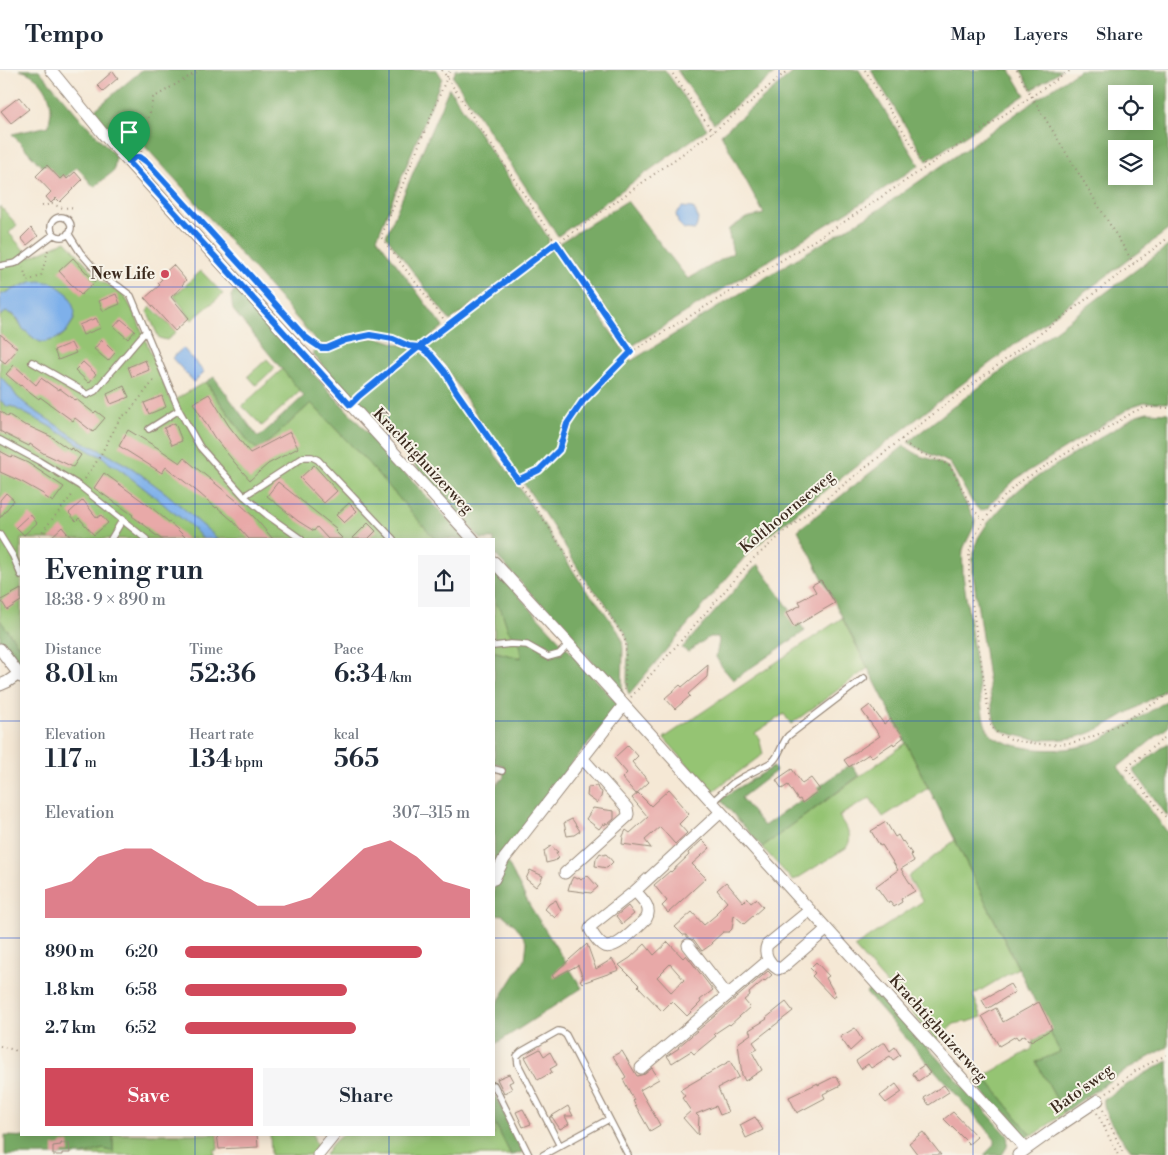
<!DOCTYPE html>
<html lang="en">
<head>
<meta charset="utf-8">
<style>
  :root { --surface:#fff; --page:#f6f6f7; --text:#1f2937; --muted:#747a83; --line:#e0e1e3; --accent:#d1495b }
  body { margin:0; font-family:"Libre Bodoni",serif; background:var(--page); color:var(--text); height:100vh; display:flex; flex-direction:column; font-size:19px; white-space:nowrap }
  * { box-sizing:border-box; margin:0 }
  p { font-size:16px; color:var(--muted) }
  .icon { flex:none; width:28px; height:28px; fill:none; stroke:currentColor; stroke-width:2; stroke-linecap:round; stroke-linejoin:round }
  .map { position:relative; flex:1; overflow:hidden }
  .sheet { position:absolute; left:20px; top:468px; width:475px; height:598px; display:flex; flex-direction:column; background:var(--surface); border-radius:0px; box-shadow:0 2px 12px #0003 }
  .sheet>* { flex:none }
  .controls { position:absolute; left:1108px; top:15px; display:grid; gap:10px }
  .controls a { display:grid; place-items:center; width:45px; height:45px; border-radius:0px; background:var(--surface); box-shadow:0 2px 12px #0003; font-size:25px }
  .pin { position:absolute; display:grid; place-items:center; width:42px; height:42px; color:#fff; margin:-51px -21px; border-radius:50% 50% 50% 0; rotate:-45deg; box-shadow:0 0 5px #0007 }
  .pin .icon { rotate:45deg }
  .round { display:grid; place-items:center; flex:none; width:52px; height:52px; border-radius:0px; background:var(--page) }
  .summary { display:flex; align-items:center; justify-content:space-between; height:85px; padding:0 25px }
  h1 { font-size:28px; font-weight:600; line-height:38px }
  .stats { display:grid; grid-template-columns:repeat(3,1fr); gap:8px; height:85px; padding:5px 25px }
  .stats div { display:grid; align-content:center }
  .stats b { font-size:25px; font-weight:600 }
  .stats small { font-size:14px; font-weight:400 }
  .stats p { font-size:14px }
  .chart { height:140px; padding:10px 25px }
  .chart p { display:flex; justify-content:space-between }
  .chart svg { width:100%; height:90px; margin-top:5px; fill:var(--accent); opacity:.7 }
  .primary-button { display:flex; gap:10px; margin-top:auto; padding:10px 25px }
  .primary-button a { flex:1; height:58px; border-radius:0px; background:var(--accent); color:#fff; font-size:20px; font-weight:600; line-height:58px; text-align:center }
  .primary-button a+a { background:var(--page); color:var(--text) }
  ul { padding:0 25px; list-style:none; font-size:16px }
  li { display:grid; grid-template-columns:80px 60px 1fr; align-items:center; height:38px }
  li i { height:12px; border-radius:6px; background:var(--accent) }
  header { display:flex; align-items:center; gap:30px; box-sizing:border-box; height:70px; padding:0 25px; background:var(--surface); border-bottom:1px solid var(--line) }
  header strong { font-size:24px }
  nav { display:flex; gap:28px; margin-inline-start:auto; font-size:18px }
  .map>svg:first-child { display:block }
  .green { fill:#95c473; stroke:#687748 }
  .forest { fill:#78aa65; stroke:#5a6a42; fill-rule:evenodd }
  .water { fill:#7eb0ea; stroke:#5c6d84 }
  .building { fill:#e8a9a8; fill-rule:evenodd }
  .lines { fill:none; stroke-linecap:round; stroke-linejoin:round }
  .service-casing { stroke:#98897a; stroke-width:8 }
  .minor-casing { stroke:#98897a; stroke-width:13 }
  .path { stroke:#98897a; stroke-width:2; stroke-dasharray:1 4; stroke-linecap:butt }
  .service { stroke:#fff; stroke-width:5.5 }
  .minor { stroke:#fff; stroke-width:11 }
  .route-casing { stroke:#fff; stroke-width:10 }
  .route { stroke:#1a73e8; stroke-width:6 }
  .grid { fill:none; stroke:#1d4ed8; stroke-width:1; stroke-opacity:0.55 }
  .poi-dot { fill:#d1495b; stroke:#f7f3e8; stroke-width:2 }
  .labels { text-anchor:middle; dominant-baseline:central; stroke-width:4; stroke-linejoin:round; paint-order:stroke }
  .poi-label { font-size:16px; font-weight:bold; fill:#3b2a1e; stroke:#f7f3e8; text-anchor:end }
  .street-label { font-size:16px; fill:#3b2a1e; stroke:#f7f3e8 }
</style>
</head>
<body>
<header>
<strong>Tempo</strong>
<nav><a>Map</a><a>Layers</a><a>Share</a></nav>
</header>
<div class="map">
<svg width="1168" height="1085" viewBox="0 0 1168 1085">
  <rect width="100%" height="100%" fill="#f7f3e8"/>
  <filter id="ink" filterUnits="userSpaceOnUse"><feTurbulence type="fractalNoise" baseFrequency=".02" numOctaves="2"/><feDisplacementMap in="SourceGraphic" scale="10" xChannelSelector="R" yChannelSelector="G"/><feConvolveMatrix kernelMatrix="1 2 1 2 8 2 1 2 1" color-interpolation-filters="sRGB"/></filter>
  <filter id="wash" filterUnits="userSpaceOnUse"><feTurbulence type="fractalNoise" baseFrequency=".0096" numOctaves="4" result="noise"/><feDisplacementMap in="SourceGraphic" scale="20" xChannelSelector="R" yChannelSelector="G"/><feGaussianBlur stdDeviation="1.12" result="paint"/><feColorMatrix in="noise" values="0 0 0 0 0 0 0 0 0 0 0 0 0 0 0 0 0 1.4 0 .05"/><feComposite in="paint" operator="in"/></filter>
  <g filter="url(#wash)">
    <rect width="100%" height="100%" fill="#f5e8d5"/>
    <path class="green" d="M0,136L17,155L9,163L30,187L66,171L102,212L122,222L135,244L171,332L205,312L250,374L269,372L311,333L369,394L435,469H218L167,424L132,398L98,379L84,373L32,339L17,327L11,318L0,306V246L6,242C19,246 17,252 25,260C28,264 31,266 35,269C60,270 60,271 74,250L31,212L0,225Z
      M201,201L223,224L192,250L174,226Z
      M151,237L176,262L167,270L159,268L147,241Z
      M267,289L275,298L256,315L248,306Z
      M288,294L307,315L262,356L242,336Z
      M0,330L8,337L11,336L49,356L58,362L65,365L91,382L103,387L110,394L117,397L159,430L169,439L190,454L203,469H21V579L0,550Z
      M494,532L501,539L508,560L520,574L521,588L496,582H494Z
      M842,548L868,598L791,654L784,644L755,663L759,668L763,684L712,722L664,668Z
      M906,673L928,718L883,747L870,728L839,746C845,758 855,765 846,778L793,811L762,777Z
      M955,770L1018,898L973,925L982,947L968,952H963L954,954L936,970L854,877L923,831L908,807Z
      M1050,962L1060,982L1036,992L1064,1043L1037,1063L1031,1065L984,1006L1032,979L1033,971Z
      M494,1051L511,1085H325L332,1074L343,1064H494Z
      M113,1064H217L218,1079L214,1080L215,1085H82L104,1079L113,1082Z
      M270,1064H313L314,1069L318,1078L313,1085H271Z"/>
    <path class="forest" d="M19,0H39L81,49L116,86L114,101L94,117L77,97L61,111L45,94L42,97L12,64L49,56C49,51 51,45 51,40C51,21 38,4 19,0Z
      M142,0H437L442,8L377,168L443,257L418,276L376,263H364L352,266L327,275L319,274L185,120L129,59L121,57L108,61L91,43Z
      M456,0H665L707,59L558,166L453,7Z
      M677,0H779L714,53Z
      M796,0H859L919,95L870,128L792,176L632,276L559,173L627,131L688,209L733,183L728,160L746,148L764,144L721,64Z
      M871,0H1010L1025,25L927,91Z
      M1021,0H1061L1032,20Z
      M1079,0H1168V160L942,329L779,457L749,482L629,624L627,619V612L628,573L625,562L614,548L604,531L585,510L553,457L518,405L501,383L445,296L431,281L423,277L553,178L631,291L799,187L878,140ZM1116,24H1144V51H1116ZM1116,79H1144V106H1116Z
      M449,18L549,169L547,177L450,251L386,166Z
      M1168,176V333L1145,332L1133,336L1016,409L990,434L988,438L981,441L979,440L972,432L950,393L923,381L908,372L950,339Z
      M235,219L466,469H435L369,394L311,333L261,379H257L250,374L206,312L214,307L257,366L259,367L304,326L233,240L231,226Z
      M364,268H379L414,279L356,325L349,327L312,283L317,279L328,280L343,274Z
      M418,281L431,288L470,348L494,383L514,409L548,461L555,473L585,519L598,533L618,561L622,569L623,579L622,627L589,588L494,483V469H481L358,332L362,326Z
      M1147,342L1168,343V618C1153,628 1138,637 1122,646C1109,654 1095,662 1081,666C1063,671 1037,671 1019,666C1012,664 1000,662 996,655C994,652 994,647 993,643L973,504V483L978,468L987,454L1013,425L1022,417L1043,403L1137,345Z
      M904,376L920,386L934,390L948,397L954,407L958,419L975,450C975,458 966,471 963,480C962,488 963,497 963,505L983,645C984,650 985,656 988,660C993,669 1005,672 1014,675C1034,681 1063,681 1083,676C1098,672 1112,663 1125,656C1139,648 1154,639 1168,630V657L1118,697L1168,763V977C1131,996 1097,1018 1064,1043L1036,992L1060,982L955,770L798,460Z
      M758,494L805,561L733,610L722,597L716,587L719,571L718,567H709L688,582L682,578Z
      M494,499L620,636C575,690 528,742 494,804V718L504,707L503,695L494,693V582H496L521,588L520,574L508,560L501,539L494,532Z
      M0,550L21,579V598L0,569Z
      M1168,673V747L1133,700Z
      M851,694L859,706L762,777L720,729L773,697L776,701L741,728L764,756Z
      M506,790L530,836L582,918L494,975V938L525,889L527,872L516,856L503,845L494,844V814Z
      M873,917L1008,1066L1007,1077L1002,1085H984L995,1074V1070L985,1057L866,923Z
      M1168,991V1082L1131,1080C1121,1067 1102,1046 1104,1029L1144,1004Z
      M984,1006L1031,1065L1024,1068L1019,1064L974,1012Z
      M494,1023L523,1082L511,1085L494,1051Z
      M62,1064H113V1082L104,1079L82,1085H5V1066L60,1068Z"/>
    <path class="water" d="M682,137L693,138C699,146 699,151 695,160L684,159L678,153L676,144Z
      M40,211L53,213L68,224L71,230L75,242L74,249L66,262L56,269L44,272H40L35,269L23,259L18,249L14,245L6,242L0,246V225L31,212Z
      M183,278L204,302L194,312L172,288Z
      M0,306L11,318L17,327L32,339L84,373L98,379L132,398L167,424L218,469H203L190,455L169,439L159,430L117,397L110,394L103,387L91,382L65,365L58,362L49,356L11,336L8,337L0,330Z"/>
    <g id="blocks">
      <path class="building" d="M113,1L118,8L103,21L97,15Z
        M19,27L29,39L11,53L1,41Z
        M47,95L60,109L64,105L67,109L75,102L82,110L60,132L56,128L51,133L46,127L51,122L36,106Z
        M31,158L38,166L27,175L21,168Z
        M73,188L95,212L81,225L59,201Z
        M173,195L186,210L182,215L183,216L171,227L189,248L175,261L145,228L160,215L158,213L162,209L160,207Z
        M116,224L120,234L103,241L99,231Z
        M96,248L101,258L83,265L79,255Z
        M121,249L135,261L128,269L114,257Z
        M0,264L18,279L5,293L0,289Z
        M102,270L115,283L108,291L94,279Z
        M71,273L76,283L58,290L54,280Z
        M145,290L149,300L132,307L128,297Z
        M83,292L96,304L89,313L75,300Z
        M14,295L36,315L41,308L58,320L59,318L75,330L76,329L94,343L96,341L105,348L93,362L75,348L73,351L40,327L39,329L21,315L20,316L6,304Z
        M124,316L129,327L111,334L107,324Z
        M209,324L229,356L250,383L290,362L298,378L268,394L250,410L235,393L214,367L193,333Z
        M162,326L166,337L149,344L144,333Z
        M0,341L8,347L9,345L26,356V355L52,367L70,380L71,378L81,385L73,397L43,383L30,374L29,376L5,364L0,361Z
        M175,353L182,371L172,375L164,358Z
        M128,360L158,378L180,393L184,388L237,431L255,448L273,469H249L233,451L217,437L216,438L199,423L166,397L162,403L119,376Z
        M0,381L11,387L12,386L28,393L64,417L53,432L44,426L45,425L22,412L0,402Z
        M314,395L337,421L324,433L300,408Z
        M104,403L152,438L176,458L187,469H161L150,461L151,460L132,446L133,445L94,418Z
        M278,412L337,459L335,461L343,469H328L317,457L314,461L298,451L267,426Z
        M6,423L14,430L0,448V430Z
        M83,430L97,448L101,445L108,453L94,465L79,448L76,451L69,443Z
        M349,433L357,441L344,453L336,445Z
        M30,444L37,453L24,465L16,457Z
        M368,453L376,461L368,469H352Z
        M62,457L72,469H49Z
        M821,510L835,533L794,557L786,543L801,535L799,531L816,522L812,515Z
        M21,519V531L7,540L1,530Z
        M708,595L707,607L688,624L690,626L675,639L665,628L680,615L682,617Z
        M870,635L884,654L891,649L904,667L894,675L893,673L872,687L869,684L849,697L844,690L880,666L862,641Z
        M628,675L638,686L632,692L649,712L636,724L622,708L627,703L614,688Z
        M792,699L802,714L811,708L820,720L802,733L800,729L798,730L788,715L782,719L776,710Z
        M597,716L598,719L602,722L601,727L597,733L587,726L588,717Z
        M669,719L677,728L676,729L689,744L679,754L687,763L675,774L660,757L645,770L651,778L622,774L623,766L626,760L630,763L648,747L632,728L638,723L651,736Z
        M593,738L614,741V749L608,754L606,753L605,755L603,754L599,759L586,749Z
        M572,749L580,761L574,765L567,766L564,753Z
        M886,752L895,767L898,765L902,772L903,771L912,784L911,785L914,791L901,799L915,821L901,829L902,832L894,837L890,832L888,833L876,816L898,800L882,775L880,776L871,761Z
        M702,770L710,778L692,794L706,808L668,843L662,836L667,831L654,815L670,801L671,802L689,785L688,783Z
        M551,776L558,782L556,783L559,788L554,791L546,793L544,781Z
        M600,783L604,785L606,784L613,792L607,798L595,796L596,789Z
        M530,800L543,806L540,812L536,817L526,809Z
        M587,805L598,817L591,823L568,820L570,813L573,807L577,809L579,808L581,810Z
        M726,812L743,832L747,828L751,833L756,829L763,837L744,854L734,845L732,859L729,862H723L711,873L712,874L702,881L694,870L688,868L686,865H683L675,857L692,842L704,855L717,844L716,843L727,832L717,820Z
        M556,830L561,841L555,848L545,839L549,834Z
        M628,836L634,844L622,854L616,846Z
        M668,872L683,888L686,885L713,920L700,930L701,932L687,946L672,931L662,941L638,916L639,915L619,895L630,888L645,874L654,885ZM670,894L684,910L671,922L657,907Z
        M587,874L596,899L612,889L619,900L582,913L580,910L583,908L578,895L554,908L552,905Z
        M816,892L829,906L826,908L836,926L833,928L812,906L815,903L810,898Z
        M768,901L772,905L765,911L764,910L749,923L750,925L744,930L750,937L730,955L729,954L714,964L716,966L694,984L691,981L672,993L667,986L679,978L678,977Z
        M1010,914L1015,922L987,939L982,930Z
        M786,932L793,941L753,972L758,979L752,982L762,1000L745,1011L742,1005L738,973L751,964L749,960L767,949L766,948Z
        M1039,932L1052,959L1031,971L1030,969L1028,970L1025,965L1018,969L1016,966L999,976L982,946L996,938L1003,952Z
        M855,958L862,970L850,981L840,967Z
        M882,973H885L890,981L895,977L900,985L893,990L890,986L871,998L868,994L861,999L856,991Z
        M540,979L544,986L550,982L557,995L550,999L552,1002L538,1010L525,987Z
        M622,981L637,1006L645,1004L652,998L659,1009L640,1020L660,1055L650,1061L633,1031L634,1030L623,1009L626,1007L613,986Z
        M730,991L739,1007L718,1018L728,1042L720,1045L716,1036L696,1044L699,1047L698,1065L683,1048L691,1041L682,1028L685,1026L680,1020Z
        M924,995L930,1003L918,1011L912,1003Z
        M509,1004L513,1011L509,1013L512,1019L504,1023L497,1009Z
        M836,1006L841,1015L823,1024L825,1028L797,1043L789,1027L818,1013V1015Z
        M896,1014L902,1022L886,1033L880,1026Z
        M944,1015L949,1022L929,1035L924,1028Z
        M568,1036L573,1046H565L569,1054L560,1059L552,1047H550Z
        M523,1039L531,1054L523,1057L516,1042Z
        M953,1042L977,1067L969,1074L944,1049Z
        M755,1047L763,1060L746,1068L740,1055Z
        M923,1062L941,1085H918L909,1073Z
        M217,1064H257L258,1077L219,1079Z
        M61,1073H69L70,1083H62V1085H53V1076L61,1075Z"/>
    </g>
  </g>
  <g filter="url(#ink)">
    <use href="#blocks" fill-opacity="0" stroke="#98897a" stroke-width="1"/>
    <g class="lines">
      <defs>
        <path id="service" d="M51 157a10 10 0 1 1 20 0a10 10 0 1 1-20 0Z
          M68,163L80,182L100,205L118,216L131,226L179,340L200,377L244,426L267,445L301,469
          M0,196L16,193L54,164
          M32,292L81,320L87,325L95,321L146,261
          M149,359L179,340
          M0,370L39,391L80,416L146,469
          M244,426L304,387H312L318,390L393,469
          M0,465L13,486L21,505
          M111,469L123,449
          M494,576L511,574L527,575L548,587L559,584L569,574
          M494,699L502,701
          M712,732L733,713L743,707L772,692C780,686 781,674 788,666L864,608
          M494,1015L529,1085
          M560,1076L518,994L517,986L521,982L558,961L562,962L566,965L628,1085
          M543,1085L609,1049"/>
        <path id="minor" d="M51,0L104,65L473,469
          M494,492L569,574L1026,1079
          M0,579L21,607
          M0,615L7,612L19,604
          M565,803L627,747L628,744L627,738L583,689
          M494,809L504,789L624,635
          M635,821C642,829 653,838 646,849C637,857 616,881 604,876C598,873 594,866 591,861L590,859L592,855L635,821L721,742
          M810,840L767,875C763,885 770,894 778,899L783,897L827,859
          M688,875L727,925
          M641,998L769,890
          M318,1085L335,1064
          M1018,1085L1053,1060L1098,1030"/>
      </defs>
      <use href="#service" class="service-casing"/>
      <use href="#minor" class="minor-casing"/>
      <path class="path" d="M442,0L556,173L631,282
        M670,0L713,62
        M865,0L926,97
        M1017,0L1032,27L1134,194
        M140,87L147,92L304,265C309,269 314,274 319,277C329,281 339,272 348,269C355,267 363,265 371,265C384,265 395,271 407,275C412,276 417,276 422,278C438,286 450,311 460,326C501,384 540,443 578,503L589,518L601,533L621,562L626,572L625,620
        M140,87L153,28L200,0
        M42,136L52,134L63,138L76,137
        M23,197L27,211L41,206L48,180
        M449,256L381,167L450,0
        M358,326L419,277L449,256L519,201L713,62L753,30L788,0
        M1168,338L1147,337L1135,341L1018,413L994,437L984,451L974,468L969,483V505L972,533L989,645C990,648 990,653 992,656C997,667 1014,670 1025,672C1066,679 1090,670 1125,651C1140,642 1154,634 1168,624
        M901,369L906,374L921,383L949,395L972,438L983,450
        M85,409L99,388L118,352L122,346L127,344L156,308
        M518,410L539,399L559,380L567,353L581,332L631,282L841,154L1071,0
        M36,469L74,423
        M631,627L754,488L788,459L946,334L1168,168
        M1168,665L1126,698L1168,750
        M0,976L21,982
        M1107,1023L1135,1001L1168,984
        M1103,1040L1124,1085
        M1097,1043L1118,1085"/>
      <use href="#service" class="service"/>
      <use href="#minor" class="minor"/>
    </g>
  </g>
  <g class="lines" filter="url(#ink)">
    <defs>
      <path id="route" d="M129,92L135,87H140L147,92L247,202L304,266L312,272L321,278H327L346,270L370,265L393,269L409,276L419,277L423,279L431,285L445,302L456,321L518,410L539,400L559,380L567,354L582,332L631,282L556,173L419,277L359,326L350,335L129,92"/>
    </defs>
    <use href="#route" class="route-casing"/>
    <use href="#route" class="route"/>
  </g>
  <path class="grid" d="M195,0V469M389,0V469M584,0V1085M779,0V1085M973,0V1085M0,217H1168M0,434H1168M0,651H21M494,651H1168M0,868H21M494,868H1168M195,1064V1085M389,1064V1085"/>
  <circle class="poi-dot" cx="165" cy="204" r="5"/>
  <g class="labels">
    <g class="poi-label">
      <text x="155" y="204">New Life</text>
    </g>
    <g class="street-label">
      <text transform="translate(423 391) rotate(47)">Krachtighuizerweg</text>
      <text transform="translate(787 442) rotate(-40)">Kolthoornseweg</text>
      <text transform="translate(938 958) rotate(48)">Krachtighuizerweg</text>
      <text transform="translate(1082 1019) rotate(-36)">Bato'sweg</text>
    </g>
  </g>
</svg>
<div class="controls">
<a><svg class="icon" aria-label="locate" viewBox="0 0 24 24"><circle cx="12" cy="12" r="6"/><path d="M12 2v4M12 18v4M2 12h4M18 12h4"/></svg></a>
<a><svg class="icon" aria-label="layers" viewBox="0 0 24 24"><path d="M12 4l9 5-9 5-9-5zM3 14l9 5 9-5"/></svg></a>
</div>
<div class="pin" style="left:129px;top:92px;background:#1e9e55"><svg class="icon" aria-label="arrive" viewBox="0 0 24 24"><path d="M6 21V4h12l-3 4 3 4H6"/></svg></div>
<section class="sheet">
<div class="summary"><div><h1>Evening run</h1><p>18:38 · 9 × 890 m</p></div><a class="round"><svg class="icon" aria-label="share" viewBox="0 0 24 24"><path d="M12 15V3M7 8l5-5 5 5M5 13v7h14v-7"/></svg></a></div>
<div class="stats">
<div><p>Distance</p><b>8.01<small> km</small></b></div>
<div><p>Time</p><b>52:36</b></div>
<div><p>Pace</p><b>6:34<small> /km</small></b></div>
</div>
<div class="stats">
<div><p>Elevation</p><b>117<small> m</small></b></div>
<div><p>Heart rate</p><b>134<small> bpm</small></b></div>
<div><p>kcal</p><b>565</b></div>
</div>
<div class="chart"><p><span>Elevation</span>307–315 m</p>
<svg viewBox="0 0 160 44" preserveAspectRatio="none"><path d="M0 44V30L10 26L20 14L30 10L40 10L50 18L60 26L70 30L80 38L90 38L100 34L110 22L120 10L130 6L140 14L150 26L160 30V44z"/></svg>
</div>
<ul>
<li><b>890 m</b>6:20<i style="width:83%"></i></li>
<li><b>1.8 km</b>6:58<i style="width:57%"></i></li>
<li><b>2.7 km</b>6:52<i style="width:60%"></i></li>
</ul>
<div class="primary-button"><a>Save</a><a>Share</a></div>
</section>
</div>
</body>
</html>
